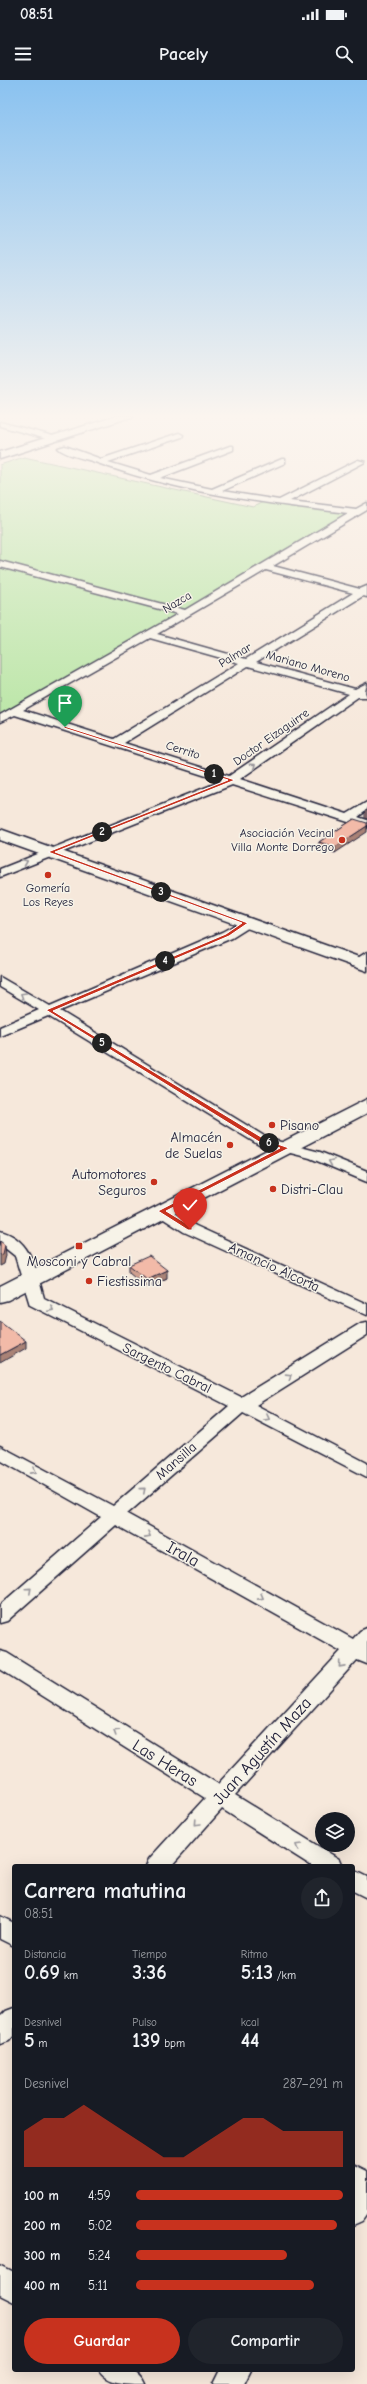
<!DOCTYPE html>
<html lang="es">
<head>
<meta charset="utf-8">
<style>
  :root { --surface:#171b24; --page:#20242c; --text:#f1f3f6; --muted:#9ea1a6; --accent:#c8321e }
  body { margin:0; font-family:"Comic Neue",sans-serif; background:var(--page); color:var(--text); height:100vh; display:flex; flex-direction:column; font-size:15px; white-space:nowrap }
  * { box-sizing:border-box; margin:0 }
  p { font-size:13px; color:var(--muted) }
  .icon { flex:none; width:22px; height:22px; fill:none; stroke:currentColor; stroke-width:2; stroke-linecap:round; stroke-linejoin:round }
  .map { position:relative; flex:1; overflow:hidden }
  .side { position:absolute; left:12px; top:1784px; width:343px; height:508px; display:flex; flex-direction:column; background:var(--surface); border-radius:4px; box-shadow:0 4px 16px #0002 }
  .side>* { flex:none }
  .controls { position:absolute; left:315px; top:1732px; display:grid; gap:8px }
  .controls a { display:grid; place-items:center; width:40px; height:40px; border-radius:50%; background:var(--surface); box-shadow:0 4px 16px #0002; font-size:20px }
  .pin { position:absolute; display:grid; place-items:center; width:34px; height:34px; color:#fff; margin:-41px -17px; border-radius:50% 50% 50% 0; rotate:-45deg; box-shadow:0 0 4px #0007 }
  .pin .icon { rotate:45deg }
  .km { position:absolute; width:20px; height:20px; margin:-10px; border-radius:50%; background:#222; color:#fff; font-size:11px; line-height:20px; text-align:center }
  .round { display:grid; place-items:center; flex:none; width:42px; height:42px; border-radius:21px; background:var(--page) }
  .head { display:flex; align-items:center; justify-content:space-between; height:68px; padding:0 12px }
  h1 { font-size:22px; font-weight:800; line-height:30px }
  .metrics { display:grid; grid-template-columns:repeat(3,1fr); gap:6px; height:68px; padding:4px 12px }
  .metrics div { display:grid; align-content:center }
  .metrics b { font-size:20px; font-weight:800 }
  .metrics small { font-size:11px; font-weight:400 }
  .metrics p { font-size:11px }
  .chart { height:112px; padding:8px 12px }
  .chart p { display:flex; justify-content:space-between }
  .chart svg { width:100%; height:72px; margin-top:4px; fill:var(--accent); opacity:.7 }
  .button { display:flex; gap:8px; margin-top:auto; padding:8px 12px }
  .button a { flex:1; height:46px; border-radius:24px; background:var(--accent); color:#fff; font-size:16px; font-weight:800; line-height:46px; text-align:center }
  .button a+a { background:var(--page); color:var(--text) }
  ul { padding:0 12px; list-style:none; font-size:13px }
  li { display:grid; grid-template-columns:64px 48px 1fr; align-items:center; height:30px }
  li i { height:10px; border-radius:5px; background:var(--accent) }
  .status { display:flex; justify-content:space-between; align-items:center; height:28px; padding:0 20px; background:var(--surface); direction:ltr }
  .status svg { height:11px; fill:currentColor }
  header { display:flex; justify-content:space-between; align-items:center; height:52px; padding:0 12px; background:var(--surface); font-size:18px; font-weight:800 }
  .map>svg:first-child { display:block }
  .green { fill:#b7e5a3; stroke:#6c846f }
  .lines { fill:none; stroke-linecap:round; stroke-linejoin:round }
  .minor-casing { stroke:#22223b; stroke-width:3 }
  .secondary-casing { stroke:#22223b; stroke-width:3 }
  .trunk-casing { stroke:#22223b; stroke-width:3 }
  .minor { fill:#f7f3e8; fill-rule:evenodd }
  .secondary { fill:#f7f3e8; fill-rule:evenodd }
  .trunk { fill:#f7f3e8; fill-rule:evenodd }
  .wall { fill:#d0a090; stroke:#22223b }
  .shaded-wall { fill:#a98276; stroke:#22223b }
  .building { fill:#f2baa8; stroke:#22223b }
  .oneway { stroke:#97959a }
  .route { fill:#c8321e; stroke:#fff }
  .poi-dot { fill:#c8321e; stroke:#f7f3e8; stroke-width:1.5 }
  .labels { text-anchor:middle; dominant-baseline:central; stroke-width:3; stroke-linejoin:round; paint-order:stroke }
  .far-street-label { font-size:12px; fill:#22223b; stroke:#f7f3e8 }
  .far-poi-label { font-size:12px; fill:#22223b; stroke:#f7f3e8; text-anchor:end }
  .poi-label { font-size:14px; fill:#22223b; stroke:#f7f3e8; text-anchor:start }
  .street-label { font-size:14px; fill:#22223b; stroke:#f7f3e8 }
  .near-street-label { font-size:17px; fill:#22223b; stroke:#f7f3e8 }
</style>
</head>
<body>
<div class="status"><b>08:51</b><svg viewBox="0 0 49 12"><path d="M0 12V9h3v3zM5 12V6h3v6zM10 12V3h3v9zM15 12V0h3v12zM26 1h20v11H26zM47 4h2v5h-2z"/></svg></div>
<header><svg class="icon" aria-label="menu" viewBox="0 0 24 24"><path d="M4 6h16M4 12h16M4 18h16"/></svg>Pacely<svg class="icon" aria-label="search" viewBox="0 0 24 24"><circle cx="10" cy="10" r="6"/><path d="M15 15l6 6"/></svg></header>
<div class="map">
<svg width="367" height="2304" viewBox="0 0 367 2304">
  <rect width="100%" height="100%" fill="#f6e8db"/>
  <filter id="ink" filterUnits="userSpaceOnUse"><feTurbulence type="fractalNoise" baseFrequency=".025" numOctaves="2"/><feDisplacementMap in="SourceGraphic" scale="8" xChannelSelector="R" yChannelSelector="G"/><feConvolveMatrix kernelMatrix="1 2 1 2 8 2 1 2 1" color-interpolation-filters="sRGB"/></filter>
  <g filter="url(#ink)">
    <path class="green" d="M24,377L253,427L263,422L351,433L4,635L0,634V385Z"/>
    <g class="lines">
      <defs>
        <path id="minor" d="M0,342L57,357L58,359L54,361L0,346Z
          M179,353L183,355L182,357L108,382L151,395L230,366H233V370L160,398L212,409L282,379H285V383L222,411L279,420L358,380L365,382L290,421L356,429L367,423V430L273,486L360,509L367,506V517L363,516L256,582L355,609L367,603L365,612L367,617H358L240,699L347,734L367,722V730L358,737L367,740V748L232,705L0,797V789L222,701L15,635L0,642V635L178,534L0,487V481L185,530L348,433C261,423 175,412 92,381C82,378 65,375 58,368L65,366L101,379ZM266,490L353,513L246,579L157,554ZM150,558L239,583L114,659L23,630ZM248,586L349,614L229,696L124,663Z
          M246,839L251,840L252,843L251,846L232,858L60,931L269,1059L320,1072L367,1091V1102L310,1078L259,1065L48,936L0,956V947L39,930L0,907V897L50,926L222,852Z
          M367,872V882L362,886H352L350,883Z
          M162,1126L196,1146L367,1224V1235L184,1152L156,1134L154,1131L156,1128Z
          M0,1151C32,1159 36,1191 44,1218L241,1317L361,1243L367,1242V1255L256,1325L367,1383V1397L243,1333L127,1434L353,1559L360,1551L367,1548V1584L357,1580L235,1715L339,1779L342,1786H312L222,1729L171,1786H146L149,1779L205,1718L0,1589V1571L7,1573L218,1704L341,1571L116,1445L7,1541L0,1543V1525L101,1437L0,1380V1366L113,1426L229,1326L30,1225L15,1176L0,1164Z
          M353,1790L367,1797V1818L353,1811Z
          M0,1836L14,1843V1866L0,1859Z
          M14,1928V1955L9,1961L0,1964V1937L6,1931Z
          M353,2084L367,2091V2134L362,2141L353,2145Z
          M0,2185L14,2192V2222L0,2215Z
          M99,2290C119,2290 136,2283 145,2304C125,2304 108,2304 99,2290Z
          M220,2290H251L244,2304H213Z"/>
        <path id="secondary" d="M0,749L367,880V891L0,760Z
          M367,1019V1033L8,1220L0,1222V1206Z"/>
        <path id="trunk" d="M117,336H134L0,379V372Z"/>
      </defs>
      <use href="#minor" class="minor-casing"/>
      <use href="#secondary" class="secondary-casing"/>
      <use href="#trunk" class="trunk-casing"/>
      <use href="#minor" class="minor"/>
      <use href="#secondary" class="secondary"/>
      <use href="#trunk" class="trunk"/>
    </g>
    <path class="wall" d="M367,730V739L365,738V731Z
      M354,739L335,773L318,768L319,762Z
      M129,1185L167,1198L147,1207L129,1192Z"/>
    <path class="shaded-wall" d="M367,746V752L335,773V767Z
      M5,1165L6,1175L4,1184L0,1186V1175Z
      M167,1190V1198L147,1207V1199Z
      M26,1261V1268L0,1283V1275Z"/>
    <path class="building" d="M354,739L367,743V746L335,767L319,762Z
      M0,1161L5,1165L3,1174L0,1175Z
      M149,1176L167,1190L147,1199L129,1185Z
      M0,1241L26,1261L0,1275Z"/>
    <defs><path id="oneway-chevron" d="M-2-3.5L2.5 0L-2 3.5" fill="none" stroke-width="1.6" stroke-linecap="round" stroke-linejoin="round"/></defs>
    <g class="oneway">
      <use href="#oneway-chevron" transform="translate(253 686) rotate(-35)"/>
      <use href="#oneway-chevron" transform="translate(25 782) rotate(-22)"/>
      <use href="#oneway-chevron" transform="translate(23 915) rotate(-149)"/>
      <use href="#oneway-chevron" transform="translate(331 1082) rotate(-157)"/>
      <use href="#oneway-chevron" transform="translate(51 1229) rotate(26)"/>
      <use href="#oneway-chevron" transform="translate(289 1296) rotate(-32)"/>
      <use href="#oneway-chevron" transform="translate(267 1338) rotate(28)"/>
      <use href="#oneway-chevron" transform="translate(34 1391) rotate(29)"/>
      <use href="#oneway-chevron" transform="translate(143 1410) rotate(-41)"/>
      <use href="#oneway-chevron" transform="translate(148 1455) rotate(29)"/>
      <use href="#oneway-chevron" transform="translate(29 1510) rotate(-42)"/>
      <use href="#oneway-chevron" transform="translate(261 1517) rotate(29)"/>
      <use href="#oneway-chevron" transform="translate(341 1585) rotate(132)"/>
      <use href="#oneway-chevron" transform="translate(116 1652) rotate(-148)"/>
      <use href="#oneway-chevron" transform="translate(197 1743) rotate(133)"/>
      <use href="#oneway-chevron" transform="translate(298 1766) rotate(-149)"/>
    </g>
  </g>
  <linearGradient id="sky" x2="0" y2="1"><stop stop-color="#8ac2f0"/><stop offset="0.51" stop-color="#fbf5ef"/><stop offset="1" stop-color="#fbf5ef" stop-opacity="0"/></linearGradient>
  <rect width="367" height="659" fill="url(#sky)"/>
  <path class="route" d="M64,646L235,700L55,772L248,843L229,856L53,931L266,1060L289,1068L166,1131L192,1147V1150H188L158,1131L280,1068L261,1063L46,930L226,854L242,843L48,772L228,700L64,648Z"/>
  <g class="poi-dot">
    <circle cx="342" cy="760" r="4"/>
    <circle cx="48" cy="795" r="4"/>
    <circle cx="272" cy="1045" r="4"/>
    <circle cx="230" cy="1065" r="4"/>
    <circle cx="154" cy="1102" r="4"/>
    <circle cx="273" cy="1109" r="4"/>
    <rect x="75" y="1162" width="8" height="8" rx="2"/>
    <circle cx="89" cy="1201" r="4"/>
  </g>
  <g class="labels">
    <g class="far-street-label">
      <text transform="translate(177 522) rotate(-31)">Nazca</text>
      <text transform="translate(235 575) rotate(-31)">Palmar</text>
      <text transform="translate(308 586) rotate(16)">Mariano Moreno</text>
      <text transform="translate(271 657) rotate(-35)">Doctor Eizaguirre</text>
      <text transform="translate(183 670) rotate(18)">Cerrito</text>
    </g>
    <g class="far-poi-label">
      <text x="334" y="753">Asociación Vecinal<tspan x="334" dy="14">Villa Monte Dorrego</tspan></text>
      <text x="48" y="808" text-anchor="middle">Gomería<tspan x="48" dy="14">Los Reyes</tspan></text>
    </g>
    <g class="poi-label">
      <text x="280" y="1045">Pisano</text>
      <text x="222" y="1057" text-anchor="end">Almacén<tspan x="222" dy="16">de Suelas</tspan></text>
      <text x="146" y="1094" text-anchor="end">Automotores<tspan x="146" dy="16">Seguros</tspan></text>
      <text x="281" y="1109">Distri-Clau</text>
      <text x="79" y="1181" text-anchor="middle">Mosconi y Cabral</text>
      <text x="97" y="1201">Fiestissima</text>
    </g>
    <g class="street-label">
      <text transform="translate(274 1187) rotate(25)">Amancio Alcorta</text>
      <text transform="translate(167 1288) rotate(26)">Sargento Cabral</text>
      <text transform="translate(176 1381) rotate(-41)">Mansilla</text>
    </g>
    <g class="near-street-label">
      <text transform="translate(183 1474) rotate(29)">Irala</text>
      <text transform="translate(262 1671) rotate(-48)">Juan Agustín Maza</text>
      <text transform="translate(165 1683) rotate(32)">Las Heras</text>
    </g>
  </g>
</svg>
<div class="controls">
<a><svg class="icon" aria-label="layers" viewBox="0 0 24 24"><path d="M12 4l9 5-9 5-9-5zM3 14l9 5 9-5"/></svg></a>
</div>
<div class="pin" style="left:65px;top:647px;background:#1e9e55"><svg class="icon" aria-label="arrive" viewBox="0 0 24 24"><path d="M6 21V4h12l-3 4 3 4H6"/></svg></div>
<div class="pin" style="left:190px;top:1149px;background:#d93025"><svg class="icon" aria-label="check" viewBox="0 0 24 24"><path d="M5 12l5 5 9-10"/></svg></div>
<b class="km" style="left:214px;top:694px">1</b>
<b class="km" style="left:102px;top:752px">2</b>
<b class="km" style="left:161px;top:812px">3</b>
<b class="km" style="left:165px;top:881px">4</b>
<b class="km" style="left:102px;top:963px">5</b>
<b class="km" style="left:269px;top:1063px">6</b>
<section class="side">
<div class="head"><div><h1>Carrera matutina</h1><p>08:51</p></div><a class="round"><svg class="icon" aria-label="share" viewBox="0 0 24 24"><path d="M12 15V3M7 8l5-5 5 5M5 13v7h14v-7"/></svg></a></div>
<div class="metrics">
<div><p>Distancia</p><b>0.69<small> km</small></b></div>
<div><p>Tiempo</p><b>3:36</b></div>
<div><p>Ritmo</p><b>5:13<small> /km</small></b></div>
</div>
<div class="metrics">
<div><p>Desnivel</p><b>5<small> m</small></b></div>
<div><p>Pulso</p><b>139<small> bpm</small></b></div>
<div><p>kcal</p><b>44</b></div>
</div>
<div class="chart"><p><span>Desnivel</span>287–291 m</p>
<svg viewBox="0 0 160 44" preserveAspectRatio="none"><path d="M0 44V22L10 14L20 14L30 6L40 14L50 22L60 30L70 38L80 38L90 30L100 22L110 14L120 14L130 22L140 22L150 22L160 22V44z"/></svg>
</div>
<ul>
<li><b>100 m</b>4:59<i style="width:100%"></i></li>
<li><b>200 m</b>5:02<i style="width:97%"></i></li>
<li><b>300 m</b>5:24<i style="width:73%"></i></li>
<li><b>400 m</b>5:11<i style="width:86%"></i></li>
</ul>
<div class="button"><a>Guardar</a><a>Compartir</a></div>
</section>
</div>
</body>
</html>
